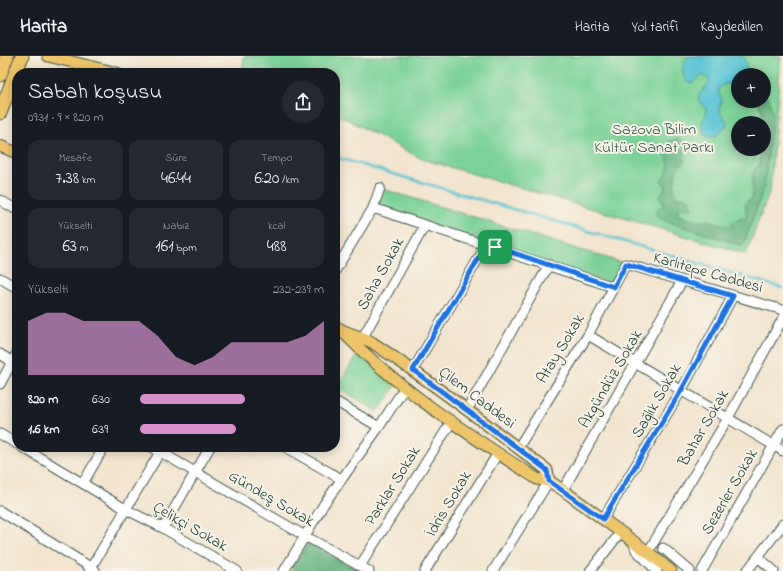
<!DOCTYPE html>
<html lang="tr">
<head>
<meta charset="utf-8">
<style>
  :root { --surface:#171b24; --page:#242831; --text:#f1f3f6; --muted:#9ea1a6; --line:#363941; --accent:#d690ce }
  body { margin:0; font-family:"Indie Flower",sans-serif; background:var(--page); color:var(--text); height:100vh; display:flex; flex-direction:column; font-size:15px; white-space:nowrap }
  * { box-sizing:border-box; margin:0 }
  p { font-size:13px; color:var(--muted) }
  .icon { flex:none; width:22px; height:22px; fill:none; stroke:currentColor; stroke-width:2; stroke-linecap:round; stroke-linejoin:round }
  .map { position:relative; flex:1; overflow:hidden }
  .drawer { position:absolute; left:12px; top:12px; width:328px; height:384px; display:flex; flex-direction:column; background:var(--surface); border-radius:16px; box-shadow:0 2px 10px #0003 }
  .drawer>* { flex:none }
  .controls { position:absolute; left:731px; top:12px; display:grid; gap:8px }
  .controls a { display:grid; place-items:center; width:40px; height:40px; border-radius:50%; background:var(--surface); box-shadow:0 2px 10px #0003; font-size:20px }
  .pin { position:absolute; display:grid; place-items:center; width:34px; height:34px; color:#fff; margin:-17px; border-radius:8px; box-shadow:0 2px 6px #0006 }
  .round { display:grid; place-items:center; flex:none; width:42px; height:42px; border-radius:21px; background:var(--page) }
  .headline { display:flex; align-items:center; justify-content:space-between; height:68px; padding:0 16px }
  h1 { font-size:22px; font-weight:600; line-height:30px }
  .metrics { display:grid; grid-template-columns:repeat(3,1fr); gap:6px; height:68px; padding:4px 16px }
  .metrics div { display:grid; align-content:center; border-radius:10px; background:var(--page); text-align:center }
  .metrics b { font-size:17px; font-weight:600 }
  .metrics small { font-size:11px; font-weight:400 }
  .metrics p { font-size:11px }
  .chart { height:112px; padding:8px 16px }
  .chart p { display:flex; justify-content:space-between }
  .chart svg { width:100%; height:72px; margin-top:4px; fill:var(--accent); opacity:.7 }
  ul { padding:0 16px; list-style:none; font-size:13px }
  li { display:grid; grid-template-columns:64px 48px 1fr; align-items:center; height:30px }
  li i { height:10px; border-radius:5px; background:var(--accent) }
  header { display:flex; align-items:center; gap:24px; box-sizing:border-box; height:56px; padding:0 20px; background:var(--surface); border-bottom:1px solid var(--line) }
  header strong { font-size:19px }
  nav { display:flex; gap:22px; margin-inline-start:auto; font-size:14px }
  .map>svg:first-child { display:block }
  .green { fill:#7cd296; stroke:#4e8865; fill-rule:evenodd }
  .forest { fill:#65b47f; stroke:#42785a }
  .water { fill:#5cc6d6; stroke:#3e8285 }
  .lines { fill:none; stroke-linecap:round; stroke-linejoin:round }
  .stream { stroke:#5cc6d6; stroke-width:2.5 }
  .minor-casing { stroke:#3f564b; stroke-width:11 }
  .major-casing { stroke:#3f564b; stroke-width:13 }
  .highway-casing { stroke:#3f564b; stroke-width:15 }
  .minor { stroke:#fff; stroke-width:9 }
  .major { stroke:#eec469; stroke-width:11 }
  .highway { stroke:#eec469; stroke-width:13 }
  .route-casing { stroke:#fff; stroke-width:8 }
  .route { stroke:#1a73e8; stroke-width:5 }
  .labels { text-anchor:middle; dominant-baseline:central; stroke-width:4; stroke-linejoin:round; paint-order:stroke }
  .park-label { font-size:16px; fill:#325b48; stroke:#f7f3e8 }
  .street-label { font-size:16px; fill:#1f3d34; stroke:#f7f3e8 }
</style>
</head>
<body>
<header>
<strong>Harita</strong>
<nav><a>Harita</a><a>Yol tarifi</a><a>Kaydedilen</a></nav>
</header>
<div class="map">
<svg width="783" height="515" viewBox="0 0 783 515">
  <rect width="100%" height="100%" fill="#f7f3e8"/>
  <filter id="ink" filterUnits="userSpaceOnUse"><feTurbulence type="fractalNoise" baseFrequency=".025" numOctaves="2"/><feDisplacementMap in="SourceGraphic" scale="8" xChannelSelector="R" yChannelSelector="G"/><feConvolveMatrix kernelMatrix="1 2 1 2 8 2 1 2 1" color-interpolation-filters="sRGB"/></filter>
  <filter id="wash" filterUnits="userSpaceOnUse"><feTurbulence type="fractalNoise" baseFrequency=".012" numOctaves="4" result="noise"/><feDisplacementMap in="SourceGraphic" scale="16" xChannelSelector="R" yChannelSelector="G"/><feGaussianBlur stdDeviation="0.9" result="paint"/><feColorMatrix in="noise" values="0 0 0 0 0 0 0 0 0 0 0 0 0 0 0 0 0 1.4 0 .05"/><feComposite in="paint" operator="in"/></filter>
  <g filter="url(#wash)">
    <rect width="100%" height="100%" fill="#f3e4cd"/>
    <path class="green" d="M244,0H781L770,134L746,198L422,103L335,57V17H242ZM738,19H764V45H738ZM738,67H764V93H738Z
      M383,133L607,202L622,207L612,228L377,150Z
      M358,297L397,328L378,356L337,331Z"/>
    <path class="forest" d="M764,40L768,41L773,57L764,132L743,190L660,163L656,157L659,152L664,149L660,140L666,131L661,124C670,114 671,108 664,96L669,85L681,83L685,94L684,106L677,112L674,130L675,140L689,143L692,152L679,151L678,159L696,165L709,164L734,172L731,166L747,161L745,147L752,142L753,116L759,109L761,93H764V80L767,77L764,73V67H759L757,65L763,57L758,47L759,45H764Z
      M308,486L359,515H291Z"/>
    <path class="water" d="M688,0H742C747,6 748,13 743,19H738V23L719,31L718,35L722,44L721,48L719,49L721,58L727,66L725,71L717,80L706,79C701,72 701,66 706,59V53L699,45V39L709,27L708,22C700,16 698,24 692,27L687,26C680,16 683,9 688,0Z"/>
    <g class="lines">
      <path class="stream" d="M335,101L783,232"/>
    </g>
  </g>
  <g filter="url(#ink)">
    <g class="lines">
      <defs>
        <path id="minor" d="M0,144L17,154
          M373,152L613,231
          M335,215L373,152L380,132
          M0,222L17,232
          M588,279L783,395
          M363,281L425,169
          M0,298L16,308
          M413,314L487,188
          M0,328L17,297
          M335,345L379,371
          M467,354L549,209
          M0,378L17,388
          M22,391L127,454L163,472L237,515
          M152,391L305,480L369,515
          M285,391L341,423
          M518,392L588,279L626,208L783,254
          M83,427L104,391
          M563,434L682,225
          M0,455L95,514
          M603,463L681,335L733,240
          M163,472L210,391
          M633,485L636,494L657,515
          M663,492L690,515
          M648,496L728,362L783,262
          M758,501L774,515
          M360,510L452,365
          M89,515L163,391
          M284,515L324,448L379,371L405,331
          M425,515L498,397
          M493,515L549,425
          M590,515L621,476
          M702,515L783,373
          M747,515L783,468"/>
        <path id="major" d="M48,0L117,17
          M0,90L17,97
          M335,270C347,279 361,279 373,287C433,327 490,371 547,414L549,425
          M344,277C400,335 470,379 537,423L549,425L563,434L648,496L671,515"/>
        <path id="highway" d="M0,19L7,0
          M0,57L22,0"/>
      </defs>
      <use href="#minor" class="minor-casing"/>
      <use href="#major" class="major-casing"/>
      <use href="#highway" class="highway-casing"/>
      <use href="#minor" class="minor"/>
      <use href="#major" class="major"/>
      <use href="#highway" class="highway"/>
    </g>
  </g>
  <g class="lines" filter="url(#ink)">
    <defs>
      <path id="route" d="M487,188L614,231L626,208L733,240L681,335L603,463L549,425L547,414L413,314Z"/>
    </defs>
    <use href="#route" class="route-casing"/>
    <use href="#route" class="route"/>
  </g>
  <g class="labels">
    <g class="park-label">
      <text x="654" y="74">Sazova Bilim<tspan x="654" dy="18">Kültür Sanat Parkı</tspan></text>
    </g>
    <g class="street-label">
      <text transform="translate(708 217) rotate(16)">Karlıtepe Caddesi</text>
      <text transform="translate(381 218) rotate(-61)">Saha Sokak</text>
      <text transform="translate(561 293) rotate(-59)">Atay Sokak</text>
      <text transform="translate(611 323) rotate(-60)">Akgündüz Sokak</text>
      <text transform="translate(477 342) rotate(37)">Çilem Caddesi</text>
      <text transform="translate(657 345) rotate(-60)">Sağlık Sokak</text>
      <text transform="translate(704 372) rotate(-60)">Bahar Sokak</text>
      <text transform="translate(393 430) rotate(-58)">Parklar Sokak</text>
      <text transform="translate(730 436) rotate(-60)">Sezerler Sokak</text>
      <text transform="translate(271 443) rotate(30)">Gündeş Sokak</text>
      <text transform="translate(449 448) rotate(-59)">İdris Sokak</text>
      <text transform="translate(190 471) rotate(30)">Çelikçi Sokak</text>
    </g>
  </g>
</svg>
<div class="controls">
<a>+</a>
<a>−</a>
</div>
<div class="pin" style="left:495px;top:191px;background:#1e9e55"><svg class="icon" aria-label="arrive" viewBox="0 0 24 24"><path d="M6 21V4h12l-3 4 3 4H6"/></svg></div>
<section class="drawer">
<div class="headline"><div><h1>Sabah koşusu</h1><p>09:31 · 9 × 820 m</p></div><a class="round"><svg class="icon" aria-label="share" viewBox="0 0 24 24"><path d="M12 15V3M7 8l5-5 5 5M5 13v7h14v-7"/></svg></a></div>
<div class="metrics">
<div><p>Mesafe</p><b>7.38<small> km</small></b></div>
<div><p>Süre</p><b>46:44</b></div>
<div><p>Tempo</p><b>6:20<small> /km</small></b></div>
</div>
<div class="metrics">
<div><p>Yükselti</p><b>63<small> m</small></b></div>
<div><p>Nabız</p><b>161<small> bpm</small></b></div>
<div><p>kcal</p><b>488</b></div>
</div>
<div class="chart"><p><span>Yükselti</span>232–239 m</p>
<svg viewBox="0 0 160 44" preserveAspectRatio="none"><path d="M0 44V11L10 6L20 6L30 11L40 11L50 11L60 11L70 20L80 33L90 38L100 33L110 24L120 24L130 24L140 24L150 20L160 11V44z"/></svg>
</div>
<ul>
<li><b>820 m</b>6:30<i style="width:57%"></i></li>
<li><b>1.6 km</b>6:39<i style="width:52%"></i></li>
</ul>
</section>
</div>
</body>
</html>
